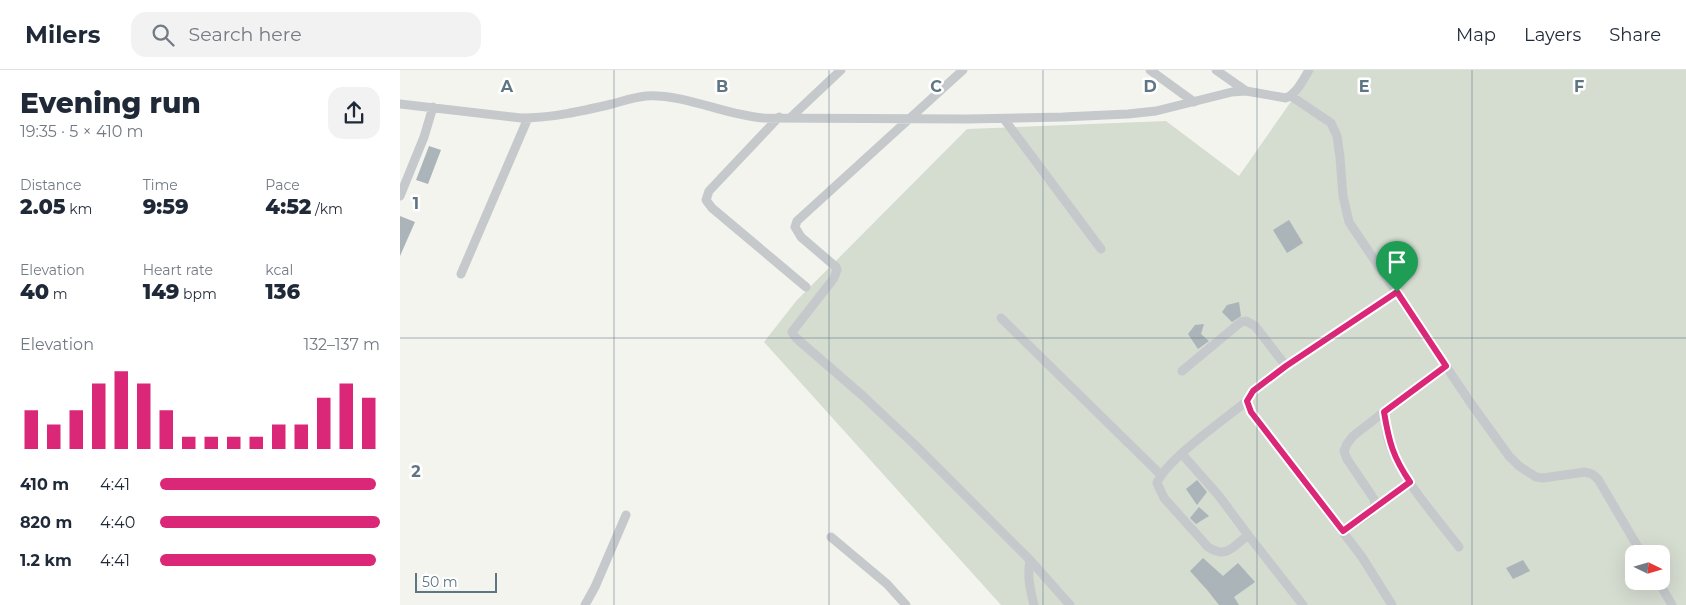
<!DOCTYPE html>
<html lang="en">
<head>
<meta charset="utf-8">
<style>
  :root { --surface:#fff; --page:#f2f2f3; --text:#1f2937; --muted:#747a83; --line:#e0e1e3; --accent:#db2777 }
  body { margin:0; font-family:Montserrat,sans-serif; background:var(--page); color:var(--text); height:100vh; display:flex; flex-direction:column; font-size:19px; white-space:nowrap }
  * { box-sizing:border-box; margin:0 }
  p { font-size:16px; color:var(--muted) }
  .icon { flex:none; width:28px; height:28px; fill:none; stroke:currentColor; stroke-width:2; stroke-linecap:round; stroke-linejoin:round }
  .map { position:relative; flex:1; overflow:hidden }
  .panel { display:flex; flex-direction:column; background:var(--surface); width:400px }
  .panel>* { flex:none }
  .needle { width:32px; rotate:95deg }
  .tools { position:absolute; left:1225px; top:475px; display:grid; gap:10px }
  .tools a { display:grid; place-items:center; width:45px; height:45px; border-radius:10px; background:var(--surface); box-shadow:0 5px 20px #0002; font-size:25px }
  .scale { position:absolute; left:15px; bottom:12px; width:82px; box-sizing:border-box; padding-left:5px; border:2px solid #607583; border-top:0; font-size:14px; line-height:18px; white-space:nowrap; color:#607583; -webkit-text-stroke:4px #fff; paint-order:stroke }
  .pin { position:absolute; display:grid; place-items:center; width:42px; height:42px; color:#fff; margin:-51px -21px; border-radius:50% 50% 50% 0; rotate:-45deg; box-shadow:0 0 5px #0007 }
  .pin .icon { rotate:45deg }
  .round { display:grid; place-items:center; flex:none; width:52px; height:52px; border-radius:15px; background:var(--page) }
  .summary { display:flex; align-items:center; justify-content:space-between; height:85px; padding:0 20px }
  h1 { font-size:28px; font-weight:800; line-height:38px }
  .stats { display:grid; grid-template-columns:repeat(3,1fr); gap:8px; height:85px; padding:5px 20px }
  .stats div { display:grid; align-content:center }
  .stats b { font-size:21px; font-weight:800 }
  .stats small { font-size:14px; font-weight:400 }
  .stats p { font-size:14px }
  .chart { height:140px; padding:10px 20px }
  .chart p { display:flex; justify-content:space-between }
  .chart svg { width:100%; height:90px; margin-top:5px; stroke:var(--accent); stroke-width:6 }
  ul { padding:0 20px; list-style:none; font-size:16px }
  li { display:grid; grid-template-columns:80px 60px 1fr; align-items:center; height:38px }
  li i { height:12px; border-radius:6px; background:var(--accent) }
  header { display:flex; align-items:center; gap:30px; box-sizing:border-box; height:70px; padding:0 25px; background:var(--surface); border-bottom:1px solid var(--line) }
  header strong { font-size:24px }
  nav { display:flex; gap:28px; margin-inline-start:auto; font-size:18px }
  .search { width:350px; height:45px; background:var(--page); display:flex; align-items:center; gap:12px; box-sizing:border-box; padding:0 18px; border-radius:15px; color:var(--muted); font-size:19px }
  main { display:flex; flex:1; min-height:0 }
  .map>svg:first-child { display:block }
  .green { fill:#d5dcd0; fill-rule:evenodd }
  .building { fill:#abb4b8 }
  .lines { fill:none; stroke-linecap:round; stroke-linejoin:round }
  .street { stroke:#c6c9cc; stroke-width:9 }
  .route-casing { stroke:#fff; stroke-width:10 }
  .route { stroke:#db2777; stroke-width:6 }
  .grid { fill:none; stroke:#607583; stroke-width:1; stroke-opacity:0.55 }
  .grid-label { font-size:16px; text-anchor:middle; font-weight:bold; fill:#607583; stroke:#fff; stroke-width:5; stroke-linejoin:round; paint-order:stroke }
</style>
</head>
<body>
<header>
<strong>Milers</strong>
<div class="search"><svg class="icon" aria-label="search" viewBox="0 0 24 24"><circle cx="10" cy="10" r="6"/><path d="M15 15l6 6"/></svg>Search here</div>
<nav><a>Map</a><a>Layers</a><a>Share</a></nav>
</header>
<main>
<section class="panel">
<div class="summary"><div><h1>Evening run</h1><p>19:35 · 5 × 410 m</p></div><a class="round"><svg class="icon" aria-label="share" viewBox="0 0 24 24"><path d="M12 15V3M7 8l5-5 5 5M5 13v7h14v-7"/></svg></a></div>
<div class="stats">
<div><p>Distance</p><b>2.05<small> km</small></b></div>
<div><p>Time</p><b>9:59</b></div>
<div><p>Pace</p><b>4:52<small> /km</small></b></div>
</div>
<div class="stats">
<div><p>Elevation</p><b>40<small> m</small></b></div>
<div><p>Heart rate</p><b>149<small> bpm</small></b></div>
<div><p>kcal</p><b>136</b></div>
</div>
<div class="chart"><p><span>Elevation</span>132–137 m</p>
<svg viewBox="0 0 160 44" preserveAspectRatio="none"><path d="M5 44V25M15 44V32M25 44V25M35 44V12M45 44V6M55 44V12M65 44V25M75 44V38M85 44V38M95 44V38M105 44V38M115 44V32M125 44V32M135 44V19M145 44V12M155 44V19"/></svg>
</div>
<ul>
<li><b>410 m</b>4:41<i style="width:98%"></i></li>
<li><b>820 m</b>4:40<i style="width:100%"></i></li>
<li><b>1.2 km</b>4:41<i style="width:98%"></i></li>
</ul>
</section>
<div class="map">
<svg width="1286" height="535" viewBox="0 0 1286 535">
  <rect width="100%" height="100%" fill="#f4f4ef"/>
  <path class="green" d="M913,0H1286V535H601L364,272L397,230L567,59L766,51L839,106ZM1234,484H1261V511H1234Z"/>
  <path class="building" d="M29,76L41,80L28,114L16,110Z
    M0,146L15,152L0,186Z
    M889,150L903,173L887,183L873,160Z
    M839,232L841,246L832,252L822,242L827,235Z
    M804,254L801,264L809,271L798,279L788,264L795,255Z
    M797,410L807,422L797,435L786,419Z
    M799,437L809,446L796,454L790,448Z
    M803,488L823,506L838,493L855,512L834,527L839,535H819L808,521L790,501Z
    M1123,490L1130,501L1113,509L1106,498Z"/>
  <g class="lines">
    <path class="street" d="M563,0L397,151L395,157L401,167L436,197L437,200L434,208L392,262L396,268L463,326L515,375L630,490L670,535
      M750,0L794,32
      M816,0L846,21
      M891,26L931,53L937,66L940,87L943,126L949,152L1070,332L1109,386L1119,396L1136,407L1143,408L1185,402L1192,404L1198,409L1242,484
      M0,34L121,48C152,48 182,41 212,34C223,31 235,27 246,26C286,24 324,45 363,48L567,49L663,47L728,44L756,41L832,22L846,21L886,28C897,23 903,10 909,0
      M379,47L309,121L306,130L312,138L406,217
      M390,48L441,0
      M604,49L701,179
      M0,126L24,67L33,37
      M61,204L128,48
      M601,248L761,405
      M782,301L841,252L846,251L855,256L886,296
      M847,331C825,349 767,389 757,413L764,428L808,477C826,489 833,477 848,465
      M984,342C986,351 986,360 988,369C997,404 1036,447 1059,477
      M782,384L819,426L848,465L903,535
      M973,439L1010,412
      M943,461L970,443L975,435L974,429L947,389L944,381L947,374L953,366L984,342L1046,296
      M431,467L487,514L506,535
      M630,490C627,506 630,519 634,535
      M1258,511L1272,535
      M185,535L195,517L226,445
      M992,535L962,487L851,342L847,331L853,321L886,296L997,222"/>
  </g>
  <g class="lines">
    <defs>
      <path id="route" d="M997,222L1046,296L984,342C989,372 993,387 1010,412L943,461L851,342L847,331L853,321L886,296Z"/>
    </defs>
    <use href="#route" class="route-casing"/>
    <use href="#route" class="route"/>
  </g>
  <path class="grid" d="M214,0V535M429,0V535M643,0V535M857,0V535M1072,0V535M0,268H1286"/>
  <g class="grid-label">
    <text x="107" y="22">A</text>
    <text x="322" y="22">B</text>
    <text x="536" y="22">C</text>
    <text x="750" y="22">D</text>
    <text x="964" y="22">E</text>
    <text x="1179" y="22">F</text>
    <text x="16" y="139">1</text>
    <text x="16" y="407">2</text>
  </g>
</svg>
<div class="tools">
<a><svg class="needle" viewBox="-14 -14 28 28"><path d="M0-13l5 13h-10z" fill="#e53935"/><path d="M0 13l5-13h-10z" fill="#747a83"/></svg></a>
</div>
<div class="scale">50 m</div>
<div class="pin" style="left:997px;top:222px;background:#1e9e55"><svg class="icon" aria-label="arrive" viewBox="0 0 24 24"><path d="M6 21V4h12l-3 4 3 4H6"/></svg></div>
</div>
</main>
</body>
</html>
